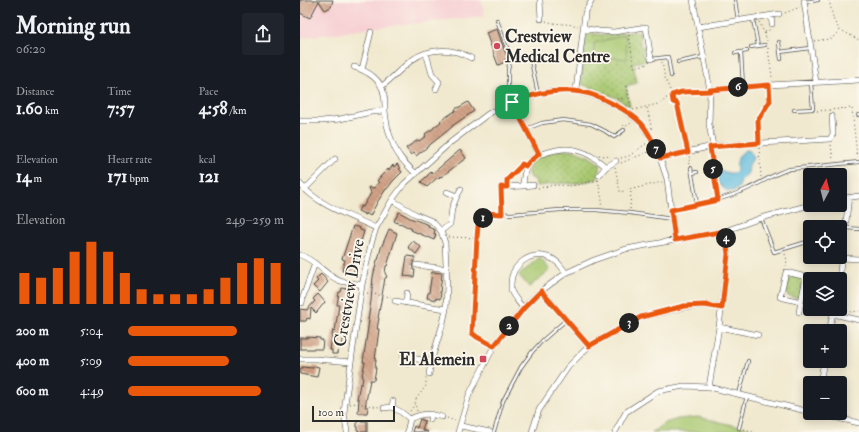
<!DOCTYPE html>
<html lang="en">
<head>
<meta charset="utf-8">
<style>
  :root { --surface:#171b24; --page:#20242c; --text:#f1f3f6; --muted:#9ea1a6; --accent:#ea580c }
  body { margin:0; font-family:"IM FELL Double Pica",serif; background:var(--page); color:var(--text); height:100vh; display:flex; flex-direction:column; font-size:15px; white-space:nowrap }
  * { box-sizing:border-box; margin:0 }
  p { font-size:13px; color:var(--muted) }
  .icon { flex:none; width:22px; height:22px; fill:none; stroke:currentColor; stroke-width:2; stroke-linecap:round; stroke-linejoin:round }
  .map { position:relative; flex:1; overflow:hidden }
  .side { display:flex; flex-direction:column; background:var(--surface); width:300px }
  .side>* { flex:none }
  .needle { width:26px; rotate:7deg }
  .controls { position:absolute; left:503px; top:168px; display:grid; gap:8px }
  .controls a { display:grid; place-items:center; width:44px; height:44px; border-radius:4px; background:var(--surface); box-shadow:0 2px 10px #0003; font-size:20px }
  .scale { position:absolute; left:12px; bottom:10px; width:83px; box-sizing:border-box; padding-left:4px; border:2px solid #2b2b2b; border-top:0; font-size:11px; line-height:14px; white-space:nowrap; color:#2b2b2b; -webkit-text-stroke:3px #fbf7ec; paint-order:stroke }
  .pin { position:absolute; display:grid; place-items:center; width:34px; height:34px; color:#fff; margin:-17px; border-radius:8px; box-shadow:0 2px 6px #0006 }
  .km { position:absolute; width:20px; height:20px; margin:-10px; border-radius:50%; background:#222; color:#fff; font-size:11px; line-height:20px; text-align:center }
  .round { display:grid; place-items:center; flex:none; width:42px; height:42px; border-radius:4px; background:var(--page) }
  .headline { display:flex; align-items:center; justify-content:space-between; height:68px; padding:0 16px }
  h1 { font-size:22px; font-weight:800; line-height:30px }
  .figures { display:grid; grid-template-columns:repeat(3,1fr); gap:6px; height:68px; padding:4px 16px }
  .figures div { display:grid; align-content:center }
  .figures b { font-size:17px; font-weight:800 }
  .figures small { font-size:11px; font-weight:400 }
  .figures p { font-size:11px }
  .chart { height:112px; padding:8px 16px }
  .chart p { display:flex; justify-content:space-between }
  .chart svg { width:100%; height:72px; margin-top:4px; stroke:var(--accent); stroke-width:6 }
  ul { padding:0 16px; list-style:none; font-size:13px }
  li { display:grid; grid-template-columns:64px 48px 1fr; align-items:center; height:30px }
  li i { height:10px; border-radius:5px; background:var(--accent) }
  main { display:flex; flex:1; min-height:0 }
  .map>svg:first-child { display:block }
  .built { fill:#f7cfd3 }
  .grass { fill:url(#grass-dots); stroke:#6a7a4e }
  .park { fill:#a8c870; stroke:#6a7a4e }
  .water { fill:#5ebbdc; stroke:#447384 }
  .building { fill:url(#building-back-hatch) }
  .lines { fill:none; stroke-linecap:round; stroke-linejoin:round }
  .lane-casing { stroke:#494844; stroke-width:4 }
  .street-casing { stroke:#494844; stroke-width:6 }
  .path { stroke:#494844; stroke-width:1; stroke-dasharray:1 3; stroke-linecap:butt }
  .lane { stroke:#fff; stroke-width:2.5 }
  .street { stroke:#fff; stroke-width:5 }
  .route-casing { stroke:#fff; stroke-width:8 }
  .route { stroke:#ea580c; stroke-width:5 }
  .poi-dot { fill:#d1495b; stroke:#fbf7ec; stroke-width:1.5 }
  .labels { text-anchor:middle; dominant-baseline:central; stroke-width:3.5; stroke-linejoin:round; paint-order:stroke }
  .poi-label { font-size:17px; font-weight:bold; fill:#2b2b2b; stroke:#fbf7ec; text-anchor:start }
  .street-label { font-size:17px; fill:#2b2b2b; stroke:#fbf7ec }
</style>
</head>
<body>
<main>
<section class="side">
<div class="headline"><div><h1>Morning run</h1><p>06:20</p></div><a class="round"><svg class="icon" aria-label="share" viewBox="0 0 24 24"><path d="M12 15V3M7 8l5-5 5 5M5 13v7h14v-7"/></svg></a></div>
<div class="figures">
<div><p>Distance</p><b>1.60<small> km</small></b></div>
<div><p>Time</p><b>7:57</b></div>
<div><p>Pace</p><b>4:58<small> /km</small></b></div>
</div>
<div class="figures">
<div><p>Elevation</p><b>14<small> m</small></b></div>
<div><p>Heart rate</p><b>171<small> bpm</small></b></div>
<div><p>kcal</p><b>121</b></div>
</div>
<div class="chart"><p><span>Elevation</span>249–259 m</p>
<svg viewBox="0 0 160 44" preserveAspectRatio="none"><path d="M5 44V25M15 44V28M25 44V22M35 44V12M45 44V6M55 44V12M65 44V25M75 44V35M85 44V38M95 44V38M105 44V38M115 44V35M125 44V28M135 44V19M145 44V16M155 44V19"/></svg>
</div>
<ul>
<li><b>200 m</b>5:04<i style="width:70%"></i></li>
<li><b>400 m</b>5:09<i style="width:65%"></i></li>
<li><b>600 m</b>4:49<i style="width:85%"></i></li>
</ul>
</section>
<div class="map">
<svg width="559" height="432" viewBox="0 0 559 432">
  <defs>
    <pattern id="grass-dots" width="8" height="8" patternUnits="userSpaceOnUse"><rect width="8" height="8" fill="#a8c870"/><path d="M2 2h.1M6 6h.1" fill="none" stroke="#89a35c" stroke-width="1.8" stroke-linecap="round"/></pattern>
    <pattern id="building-back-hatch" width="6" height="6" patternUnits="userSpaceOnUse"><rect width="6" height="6" fill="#d1a185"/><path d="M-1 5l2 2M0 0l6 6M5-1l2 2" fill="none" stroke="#aa836d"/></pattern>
  </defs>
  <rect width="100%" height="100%" fill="#fbf7ec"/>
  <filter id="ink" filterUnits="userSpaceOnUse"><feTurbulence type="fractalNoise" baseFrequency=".025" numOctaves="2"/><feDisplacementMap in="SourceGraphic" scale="8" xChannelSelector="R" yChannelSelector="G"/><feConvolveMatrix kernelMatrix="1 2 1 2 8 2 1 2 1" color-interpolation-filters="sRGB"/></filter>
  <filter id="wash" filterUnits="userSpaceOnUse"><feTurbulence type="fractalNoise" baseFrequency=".012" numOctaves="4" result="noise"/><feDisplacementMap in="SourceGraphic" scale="16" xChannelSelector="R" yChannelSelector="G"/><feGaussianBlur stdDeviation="0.9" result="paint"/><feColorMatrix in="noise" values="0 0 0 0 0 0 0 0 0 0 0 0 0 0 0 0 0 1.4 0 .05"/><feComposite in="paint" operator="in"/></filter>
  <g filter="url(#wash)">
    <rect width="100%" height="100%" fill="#f1e9cf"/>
    <path class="built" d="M0,0H181L185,16L78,27L0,38Z"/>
    <path class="grass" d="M341,31L343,32L344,34L339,35L341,47L346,46V49L342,52L343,56L348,57V60L333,63L337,83L326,86L330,107L317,98L282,84L281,82C282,70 283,43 288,33L303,35Z
      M260,150H273L290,157L300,164C301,170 299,174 297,179L273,184L264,183L236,186L235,179L230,178C224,169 233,160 241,156C247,153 254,152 260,150Z
      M493,276L503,278L504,281L499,299L488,296L486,292L490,277Z"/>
    <path class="park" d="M325,35L327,59L307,57L297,60L294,52V43Z
      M240,258L250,270L229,287L219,275Z
      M398,417L462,432H352L365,423L378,419Z"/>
    <path class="water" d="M446,150C451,150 452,154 453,158L449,165L448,173C446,176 443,178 441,180C440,183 440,187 437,189C427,197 413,181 416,171L419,170L429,173H434L437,170C436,161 438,154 446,150Z"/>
    <g id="blocks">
      <path class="building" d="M0,0H33L31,7L25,10L19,1L10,18L0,13Z
        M197,29L207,57V58L205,59V61L203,62V63L198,65L186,33Z
        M168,102L174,111L152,126V127L116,156L114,153L111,155L106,148L118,140L119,141L126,136L125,134L134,128V127L141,122L140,121L155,111L156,108H158Z
        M160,150L166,158L141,177L140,176L139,178L138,177L127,187L121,182L131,172L132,174Z
        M97,164L101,168L99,169L102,172L93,181L87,189H86L78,201L70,216L66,213V215L58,211L61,206L63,207L71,193L69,187L74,188L79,182L77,181L81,176L88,169L89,170L93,165L94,167Z
        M99,212L110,218L129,225L128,227L135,230L134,234H136L134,240L111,230L112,229L100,223L99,224L94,221Z
        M53,226L60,228V230L64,231L54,267H55L53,273L50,272L49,273L42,271L45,260L42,259Z
        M89,229L97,233L87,266H86L85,273L87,277L85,278L78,318H79L77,329H79L75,360H76L75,368H76L74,380H70L65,407H68L67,413H58L59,399H57L60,384H62L63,375H62L65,362H63L69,320H68L71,301L73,277L77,260H78L81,248Z
        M113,241L121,247L116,254L108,247Z
        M107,256L115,257L114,261L112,265L113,268V270H115L114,277L104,276Z
        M132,272L142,273L140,293H141L140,299L136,298V300L127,298L128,293H129Z
        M21,274L28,282L20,292L13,286L18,281L16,279Z
        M42,288L49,289V291H50L44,340H42L41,347H38L37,354H32V350H30L33,330L35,331L39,305H37L39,292H41Z
        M18,294L25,302L16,313L11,308L10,319L7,318L6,321H0V309L7,310L15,301L13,299Z
        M7,337L20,338V340H23L22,349H0V338H7Z
        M14,366L19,367L17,377L0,374V369H2V367L13,368Z
        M120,419L125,421L122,430L128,432H112L114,426L117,428Z
        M57,421H67V432H58V427H57Z"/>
    </g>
  </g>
  <g filter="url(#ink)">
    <use href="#blocks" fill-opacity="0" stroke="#494844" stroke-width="1"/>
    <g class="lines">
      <defs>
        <path id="lane" d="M435,0L438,20
          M505,2L518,0
          M453,19L458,46L465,45
          M197,20L210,56L208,71V103
          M479,42L480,52L510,48
          M451,47L458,46
          M480,52L481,59
          M435,53L441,52
          M351,59L368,57L371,76
          M378,62L403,57
          M443,86L441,52L447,51
          M238,94L231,60L252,58
          M377,103L388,151
          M494,110L513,109L511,83
          M558,115H559
          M226,129L242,123L263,120L291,124L305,131L314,137L324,130
          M391,168L397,204
          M392,173L397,172
          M417,193L418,200
          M372,210C397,205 423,200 447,189C462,183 474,173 490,169L559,162
          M179,212L211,214L260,210H296L330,213L372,219
          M461,218L474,252L510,241
          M546,228L559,229
          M439,394L448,361
          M439,428L447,396
          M194,432L203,401L221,367L232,352L243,340L266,320"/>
        <path id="street" d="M240,0L241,19
          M393,0L410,90L409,124L413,146
          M504,1L516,82
          M471,16L472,24
          M398,27L479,14
          M283,28L299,31L314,32L346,27L351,59
          M126,53L132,74L139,82
          M54,67C68,71 82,80 84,95C85,100 85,106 85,111C86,121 88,132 92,141C96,155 106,164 116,174
          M62,69L71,32
          M82,86C93,78 101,68 112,60C129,47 153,48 171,58
          M136,89L139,82
          M410,90L469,85L559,80
          M276,91L285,13L292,0
          M212,102L239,154
          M0,121H22L40,119L71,112L85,111
          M360,158L413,146L530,139L533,134L532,116
          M299,175L306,167
          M0,184C19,206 51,216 76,228
          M223,186L233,185
          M201,187L223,186C224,166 228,157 248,152C253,151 259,149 264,149C280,148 295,157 306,167L316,161
          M5,189L35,159
          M147,192L157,196
          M540,199L559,196
          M92,200L115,214L132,221L141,231L145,243L147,286L146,309L143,323L131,362L129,374
          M141,231L150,224L152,208L157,196L161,189
          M0,255C16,260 25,275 40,281C46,283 55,283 62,285
          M542,258L559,259
          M116,265L147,269
          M539,279L549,197
          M241,291L289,346
          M95,301L146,309
          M501,302L480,297L486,272L514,279
          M2,303L3,297L15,263
          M106,303L107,293
          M223,308C219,302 213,297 211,290C211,289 211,285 211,284C211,265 230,251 248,257C256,259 261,266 266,273
          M499,312L506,277
          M533,314L559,320
          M419,327L458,335
          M529,331L534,309
          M103,356L131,362
          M0,359H16L51,362
          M108,364L110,357
          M520,383L524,361
          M409,387L419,327L428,254L425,231
          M92,407L93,401
          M84,408L92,407L101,412L110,419C122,413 129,413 142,417
          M516,413L559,423
          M130,420L131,414
          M161,426L190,432
          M47,432L44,413L45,404L62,285L71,244L76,228L92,200L104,184L151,142L188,114L208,103L223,98L252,91H276L296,96L321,108L341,123L352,140L360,158L367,179L375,240
          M107,432L110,419
          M158,432L169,395L194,346L223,308L241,291L266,273L294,260L326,249L425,231L461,218L510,205
          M232,432L239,410L268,367L289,346L341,317L384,307L405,305L422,307
          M315,432L326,412L358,391L384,386L409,387L510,412"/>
      </defs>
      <use href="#lane" class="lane-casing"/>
      <use href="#street" class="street-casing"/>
      <path class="path" d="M529,0L534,21L539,29L559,40
        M485,13L500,7
        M246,21C256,25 268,23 278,26
        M459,22L464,32L467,41
        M465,32L471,29
        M329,35L334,67L349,64
        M514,41C526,39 533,41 539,30
        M468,48L472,77L471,79
        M362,62L365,78L372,95L373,101
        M327,86L331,108
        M317,99L328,97
        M347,108L352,130
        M333,110L362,103L365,99L372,95L382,92L404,91
        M517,111L552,108L557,157
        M323,126L324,125L326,126L331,123
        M459,139L458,120L470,101V90
        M531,145L533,160
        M459,148L461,177
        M410,152L416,190
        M299,155L311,157
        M321,158L329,156L347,143
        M321,163L351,151
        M389,164L388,161L390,160L389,156
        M315,167L320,192L362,182
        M298,180L302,200L301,206
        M207,181L221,166
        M238,188L256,185L272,186L298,180
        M201,192L202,209
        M330,209L331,190
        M184,217L178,226L177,238L172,333L177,337L190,343
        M149,237L176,238
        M485,254L487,260L486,266
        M67,293L91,297
        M539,309L551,312L559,311
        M50,404L57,403L79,407
        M110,411L115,404
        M117,411L115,404L116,399L126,386V378
        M147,418L155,421
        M444,429L455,432"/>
      <use href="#lane" class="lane"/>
      <use href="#street" class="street"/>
    </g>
  </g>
  <g class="lines" filter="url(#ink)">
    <defs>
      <path id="route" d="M469,85L470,101L458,120L459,143L410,147L418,200L371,210L375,240L425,231L428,254L422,308L405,305L384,306L341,317L289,346L241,291L224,308L194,346L177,337L172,333L177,238L178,226L184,217L185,213L202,214L201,187H207V180L221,166L222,164L226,166L229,162L239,154L212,102C238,92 269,86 296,96C302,98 307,101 313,104C321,108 334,116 341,123C349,132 355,146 360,158L388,152L377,103L373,102L372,95L382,92L410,91V90Z"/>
    </defs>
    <use href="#route" class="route-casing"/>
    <use href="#route" class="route"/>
  </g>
  <g class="poi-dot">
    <circle cx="197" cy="46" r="4"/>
    <rect x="179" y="355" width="8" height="8" rx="2"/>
  </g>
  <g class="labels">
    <g class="poi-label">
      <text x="205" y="36">Crestview<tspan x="205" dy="20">Medical Centre</tspan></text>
      <text x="175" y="359" text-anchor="end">El Alemein</text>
    </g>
    <g class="street-label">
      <text transform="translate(49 293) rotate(-80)">Crestview Drive</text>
    </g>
  </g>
</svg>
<div class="controls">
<a><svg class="needle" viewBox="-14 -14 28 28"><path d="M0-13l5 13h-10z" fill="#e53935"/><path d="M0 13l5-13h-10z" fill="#9ea1a6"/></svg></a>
<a><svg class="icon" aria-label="locate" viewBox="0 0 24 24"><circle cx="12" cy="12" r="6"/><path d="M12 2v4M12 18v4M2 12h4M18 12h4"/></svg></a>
<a><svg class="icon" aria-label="layers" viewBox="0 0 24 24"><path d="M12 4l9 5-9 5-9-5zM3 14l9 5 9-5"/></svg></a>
<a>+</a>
<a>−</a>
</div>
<div class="scale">100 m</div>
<div class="pin" style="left:212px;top:102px;background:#1e9e55"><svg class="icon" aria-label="arrive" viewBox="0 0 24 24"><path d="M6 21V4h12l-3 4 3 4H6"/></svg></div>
<b class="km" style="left:183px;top:218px">1</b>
<b class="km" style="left:209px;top:326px">2</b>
<b class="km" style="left:329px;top:323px">3</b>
<b class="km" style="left:426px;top:238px">4</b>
<b class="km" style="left:413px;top:169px">5</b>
<b class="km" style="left:438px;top:87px">6</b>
<b class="km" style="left:356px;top:149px">7</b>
</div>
</main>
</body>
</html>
